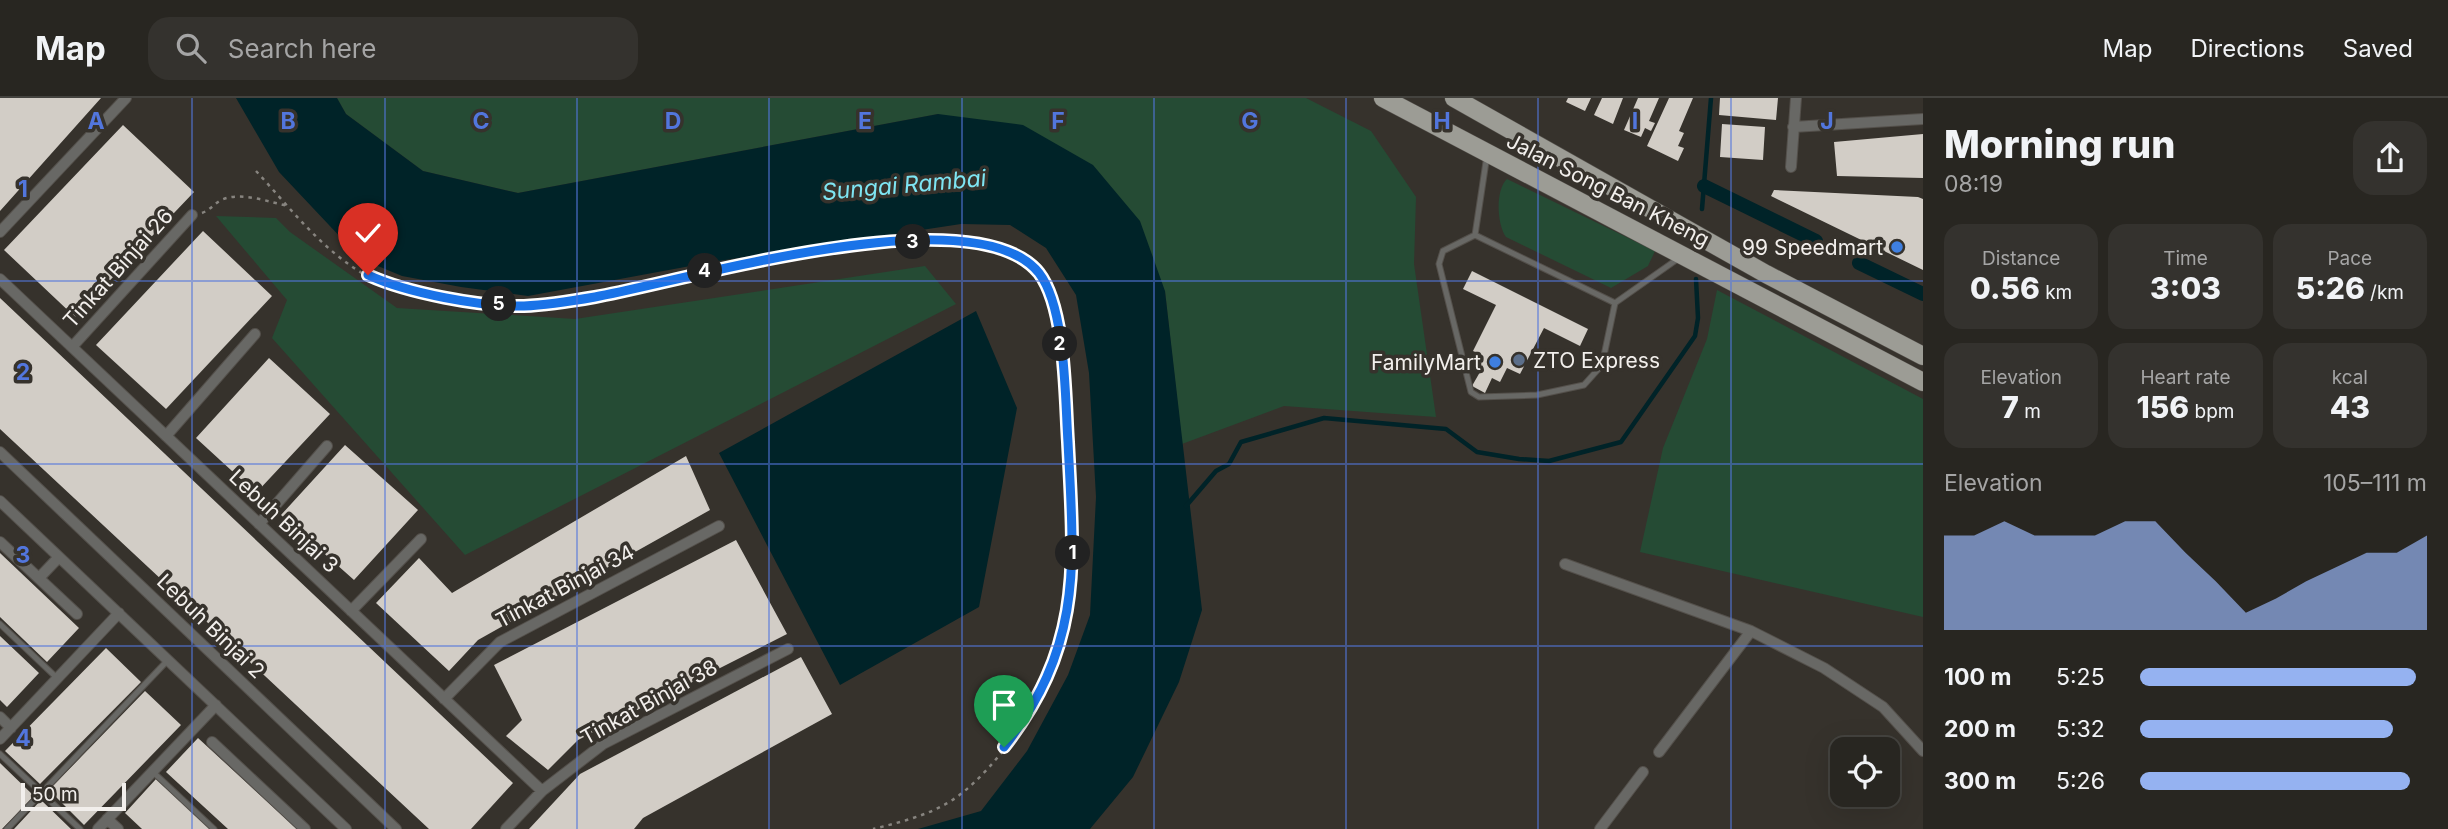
<!DOCTYPE html>
<html lang="en">
<head>
<meta charset="utf-8">
<style>
  :root { --surface:#282621; --page:#34322e; --text:#f1f3f6; --muted:#a5a5a5; --line:#44433f; --accent:#95b2f1 }
  body { margin:0; font-family:Inter,sans-serif; background:var(--page); color:var(--text); height:100vh; display:flex; flex-direction:column; font-size:26px; white-space:nowrap }
  * { box-sizing:border-box; margin:0 }
  p { font-size:23px; color:var(--muted) }
  .icon { flex:none; width:38px; height:38px; fill:none; stroke:currentColor; stroke-width:2; stroke-linecap:round; stroke-linejoin:round }
  .map { position:relative; flex:1; overflow:hidden }
  .details { display:flex; flex-direction:column; background:var(--surface); width:525px }
  .details>* { flex:none }
  .buttons { position:absolute; left:1830px; top:639px; display:grid; gap:14px }
  .buttons a { display:grid; place-items:center; width:70px; height:70px; border-radius:14px; background:var(--surface); box-shadow:0 7px 28px #0002,0 0 0 2px var(--line); font-size:35px }
  .scale { position:absolute; left:21px; bottom:18px; width:105px; box-sizing:border-box; padding-left:7px; border:4px solid #f2efec; border-top:0; font-size:19px; line-height:24px; white-space:nowrap; color:#f2efec; -webkit-text-stroke:5px #36322c; paint-order:stroke }
  .pin { position:absolute; display:grid; place-items:center; width:60px; height:60px; color:#fff; margin:-72px -30px; border-radius:50% 50% 50% 0; rotate:-45deg; box-shadow:0 0 7px #0007 }
  .pin .icon { rotate:45deg }
  .km { position:absolute; width:35px; height:35px; margin:-18px; border-radius:50%; background:#222; color:#fff; font-size:19px; line-height:35px; text-align:center }
  .round { display:grid; place-items:center; flex:none; width:74px; height:74px; border-radius:21px; background:var(--page) }
  .head { display:flex; align-items:center; justify-content:space-between; height:119px; padding:0 21px }
  h1 { font-size:38px; font-weight:800; line-height:52px }
  .figures { display:grid; grid-template-columns:repeat(3,1fr); gap:10px; height:119px; padding:7px 21px }
  .figures div { display:grid; align-content:center; border-radius:18px; background:var(--page); text-align:center }
  .figures b { font-size:30px; font-weight:800 }
  .figures small { font-size:19px; font-weight:400 }
  .figures p { font-size:19px }
  .chart { height:196px; padding:14px 21px }
  .chart p { display:flex; justify-content:space-between }
  .chart svg { width:100%; height:126px; margin-top:7px; fill:var(--accent); opacity:.7 }
  ul { padding:0 21px; list-style:none; font-size:23px }
  li { display:grid; grid-template-columns:112px 84px 1fr; align-items:center; height:52px }
  li i { height:18px; border-radius:9px; background:var(--accent) }
  header { display:flex; align-items:center; gap:42px; box-sizing:border-box; height:98px; padding:0 35px; background:var(--surface); border-bottom:2px solid var(--line) }
  header strong { font-size:33px }
  nav { display:flex; gap:38px; margin-inline-start:auto; font-size:24px }
  .search { width:490px; height:63px; background:var(--page); display:flex; align-items:center; gap:18px; box-sizing:border-box; padding:0 24px; border-radius:21px; color:var(--muted); font-size:26px }
  main { display:flex; flex:1; min-height:0 }
  .map>svg:first-child { display:block }
  .green { fill:#254b34 }
  .water { fill:#002328 }
  .lines { fill:none; stroke-linecap:round; stroke-linejoin:round }
  .stream { stroke:#002328; stroke-width:4.5 }
  .canal { stroke:#002328; stroke-width:14 }
  .building { fill:#d2cdc6 }
  .service-casing { stroke:#54504b; stroke-width:7 }
  .minor-casing { stroke:#54504b; stroke-width:12 }
  .primary-casing { stroke:#54504b; stroke-width:19 }
  .path { stroke:#87847f; stroke-width:2.5; stroke-dasharray:3.5 5; stroke-linecap:butt }
  .service { stroke:#686865; stroke-width:5 }
  .minor { stroke:#686865; stroke-width:10 }
  .primary { stroke:#9c9c95; stroke-width:18 }
  .route-casing { stroke:#fff; stroke-width:14 }
  .route { stroke:#1a73e8; stroke-width:9 }
  .grid { fill:none; stroke:#5276dd; stroke-width:2; stroke-opacity:0.55 }
  .shop-dot { fill:#3f7fe0; stroke:#36322c; stroke-width:2.5 }
  .service-dot { fill:#5c6f8a; stroke:#36322c; stroke-width:2.5 }
  .labels { text-anchor:middle; dominant-baseline:central; stroke-width:7; stroke-linejoin:round; paint-order:stroke }
  .street-label { font-size:21px; fill:#f2efec; stroke:#36322c }
  .poi-label { font-size:21px; fill:#f2efec; stroke:#36322c; text-anchor:end }
  .water-label { font-size:23px; font-style:italic; fill:#7ee5f3; stroke:#36322c }
  .grid-label { font-size:23px; text-anchor:middle; font-weight:bold; fill:#5276dd; stroke:#36322c; stroke-width:7; stroke-linejoin:round; paint-order:stroke }
</style>
</head>
<body>
<header>
<strong>Map</strong>
<div class="search"><svg class="icon" aria-label="search" viewBox="0 0 24 24"><circle cx="10" cy="10" r="6"/><path d="M15 15l6 6"/></svg>Search here</div>
<nav><a>Map</a><a>Directions</a><a>Saved</a></nav>
</header>
<main>
<div class="map">
<svg width="1923" height="731" viewBox="0 0 1923 731">
  <rect width="100%" height="100%" fill="#36322c"/>
  <path class="green" d="M337,0H1306L1371,33L1416,99L1414,166L1436,319L1284,308L1182,346L1165,193L938,16L518,95L423,73L346,16Z
    M1507,81L1655,153L1648,168L1611,190L1506,139C1497,127 1495,92 1507,81Z
    M216,118L276,120L290,134L397,210L575,221L925,168L956,206L465,457L272,240L287,202Z
    M1717,192L1923,301V519L1640,454L1663,350L1707,241Z"/>
  <path class="water" d="M236,0H337L346,16L423,73L518,95L938,16L1023,27L1093,67L1140,123L1165,193L1202,512L1179,584L1133,679L1090,731H918L981,713L1027,653L1068,577L1090,517L1096,399L1089,275L1076,197L1046,150L1010,127L961,126L712,164L528,198L461,189L402,178L361,161L279,74Z
    M976,213L1017,310L979,509L840,587L719,355Z"/>
  <g class="lines">
    <path class="stream" d="M1702,111L1711,0
      M1186,408L1216,373L1229,366L1241,344L1324,320L1446,331L1477,354L1519,361L1549,363L1621,344L1695,238L1698,220L1696,181"/>
    <path class="canal" d="M1704,88L1816,143
      M1859,165L1923,196"/>
  </g>
  <path class="building" d="M0,0H101L0,113Z
    M1568,0H1591L1585,13L1566,4Z
    M1602,0H1623L1613,26L1594,17Z
    M1638,0H1659L1649,23L1655,25L1651,33L1645,30L1641,39L1624,32Z
    M1669,0H1693L1679,33L1684,35L1678,48L1684,50L1678,63L1647,48Z
    M1720,0H1778L1776,22L1719,17Z
    M1722,26L1765,29L1763,62L1720,59Z
    M123,27L194,94L75,219L4,152Z
    M1923,36V80L1837,78L1834,44Z
    M1774,92L1918,99L1923,101V172L1771,98Z
    M203,133L272,198L166,311L96,247Z
    M1472,173L1588,231L1580,248L1544,230L1520,276L1507,270L1500,284L1492,280L1485,295L1472,288L1480,274L1475,272L1482,257L1473,253L1496,207L1463,191Z
    M0,200L513,685L471,731H429L0,331Z
    M269,260L330,316L256,395L196,340Z
    M345,347L418,412L354,482L281,417Z
    M686,358L710,412L478,542L449,573L376,505L419,460L452,495Z
    M736,442L787,536L578,642L548,672L506,638L522,622L494,567Z
    M0,455L79,530L47,564L0,519Z
    M0,538L39,575L7,609L0,602Z
    M106,550L141,584L40,686L5,653Z
    M801,559L832,616L643,720L634,731H529L580,676Z
    M145,593L181,627L84,727L49,692Z
    M198,640L297,731H228L166,674Z
    M0,665L34,698L2,731H0Z
    M156,681L210,731H142L125,715Z
    M41,702L71,731H14Z"/>
  <g class="lines">
    <defs>
      <path id="service" d="M1475,137L1443,153L1439,166L1471,294L1479,299L1537,297L1584,287L1602,267L1615,205L1679,160
        M1475,137L1615,205
        M1475,137L1487,57
        M0,526L57,580
        M0,656L80,731
        M153,674L214,731
        M7,731L168,562"/>
      <path id="minor" d="M1793,29L1923,21
        M1791,69L1796,0
        M0,134L126,0
        M0,181L542,693
        M72,249L192,117
        M166,338L255,236
        M0,354L396,731
        M0,403L346,731
        M259,426L327,348
        M0,444L77,516
        M1565,466L1751,533L1824,570L1883,609L1923,653
        M39,480L59,459
        M351,513L421,441
        M444,601L500,544L719,428
        M0,619L11,630
        M0,641L119,515
        M212,644L305,731
        M1659,654L1751,533
        M107,721L118,731
        M98,731L216,607
        M506,731L542,693L603,646L788,551
        M1600,731L1643,674"/>
      <path id="primary" d="M1383,0L1923,284
        M1454,0L1766,176L1923,258"/>
    </defs>
    <use href="#service" class="service-casing"/>
    <use href="#minor" class="minor-casing"/>
    <use href="#primary" class="primary-casing"/>
    <path class="path" d="M256,73C296,116 334,169 392,189C406,193 422,194 437,197C466,202 496,209 526,208C548,206 571,203 593,200C633,193 671,180 711,172C776,157 844,146 912,144C934,143 957,141 979,144C1001,148 1023,157 1038,175C1065,208 1064,279 1066,320C1070,380 1079,442 1071,501C1066,531 1055,559 1044,587C1028,625 981,688 944,707C922,719 897,725 873,731
      M202,115C210,112 214,106 221,102C240,93 269,104 288,108"/>
    <use href="#service" class="service"/>
    <use href="#minor" class="minor"/>
    <use href="#primary" class="primary"/>
  </g>
  <g class="lines">
    <defs>
      <path id="route" d="M368,177C407,195 481,209 524,208C547,207 572,203 595,199C685,183 975,95 1039,175C1066,210 1065,300 1068,344C1074,465 1084,546 1004,649"/>
    </defs>
    <use href="#route" class="route-casing"/>
    <use href="#route" class="route"/>
  </g>
  <path class="grid" d="M192,0V731M385,0V731M577,0V731M769,0V731M962,0V731M1154,0V731M1346,0V731M1538,0V731M1731,0V731M0,183H1923M0,366H1923M0,548H1923"/>
  <g class="shop-dot">
    <circle cx="1897" cy="149" r="7"/>
    <circle cx="1495" cy="264" r="7"/>
  </g>
  <circle class="service-dot" cx="1519" cy="262" r="7"/>
  <g class="labels">
    <g class="street-label">
      <text transform="translate(1608 92) rotate(27)">Jalan Song Ban Kheng</text>
      <text transform="translate(118 170) rotate(-48)">Tinkat Binjai 26</text>
      <text transform="translate(284 423) rotate(43)">Lebuh Binjai 3</text>
      <text transform="translate(565 488) rotate(-28)">Tinkat Binjai 34</text>
      <text transform="translate(211 528) rotate(44)">Lebuh Binjai 2</text>
      <text transform="translate(649 604) rotate(-29)">Tinkat Binjai 38</text>
    </g>
    <g class="poi-label">
      <text x="1883" y="149">99 Speedmart</text>
      <text x="1533" y="262" text-anchor="start">ZTO Express</text>
      <text x="1481" y="264">FamilyMart</text>
    </g>
    <g class="water-label">
      <text transform="translate(904 87) rotate(-5)">Sungai Rambai</text>
    </g>
  </g>
  <g class="grid-label">
    <text x="96" y="31">A</text>
    <text x="288" y="31">B</text>
    <text x="481" y="31">C</text>
    <text x="673" y="31">D</text>
    <text x="865" y="31">E</text>
    <text x="1058" y="31">F</text>
    <text x="1250" y="31">G</text>
    <text x="1442" y="31">H</text>
    <text x="1635" y="31">I</text>
    <text x="1827" y="31">J</text>
    <text x="23" y="99">1</text>
    <text x="23" y="282">2</text>
    <text x="23" y="465">3</text>
    <text x="23" y="648">4</text>
  </g>
</svg>
<div class="buttons">
<a><svg class="icon" aria-label="locate" viewBox="0 0 24 24"><circle cx="12" cy="12" r="6"/><path d="M12 2v4M12 18v4M2 12h4M18 12h4"/></svg></a>
</div>
<div class="scale">50 m</div>
<div class="pin" style="left:1004px;top:649px;background:#1e9e55"><svg class="icon" aria-label="arrive" viewBox="0 0 24 24"><path d="M6 21V4h12l-3 4 3 4H6"/></svg></div>
<div class="pin" style="left:368px;top:177px;background:#d93025"><svg class="icon" aria-label="check" viewBox="0 0 24 24"><path d="M5 12l5 5 9-10"/></svg></div>
<b class="km" style="left:1073px;top:455px">1</b>
<b class="km" style="left:1060px;top:246px">2</b>
<b class="km" style="left:913px;top:144px">3</b>
<b class="km" style="left:705px;top:173px">4</b>
<b class="km" style="left:499px;top:206px">5</b>
</div>
<section class="details">
<div class="head"><div><h1>Morning run</h1><p>08:19</p></div><a class="round"><svg class="icon" aria-label="share" viewBox="0 0 24 24"><path d="M12 15V3M7 8l5-5 5 5M5 13v7h14v-7"/></svg></a></div>
<div class="figures">
<div><p>Distance</p><b>0.56<small> km</small></b></div>
<div><p>Time</p><b>3:03</b></div>
<div><p>Pace</p><b>5:26<small> /km</small></b></div>
</div>
<div class="figures">
<div><p>Elevation</p><b>7<small> m</small></b></div>
<div><p>Heart rate</p><b>156<small> bpm</small></b></div>
<div><p>kcal</p><b>43</b></div>
</div>
<div class="chart"><p><span>Elevation</span>105–111 m</p>
<svg viewBox="0 0 160 44" preserveAspectRatio="none"><path d="M0 44V11L10 11L20 6L30 11L40 11L50 11L60 6L70 6L80 17L90 27L100 38L110 33L120 27L130 22L140 17L150 17L160 11V44z"/></svg>
</div>
<ul>
<li><b>100 m</b>5:25<i style="width:96%"></i></li>
<li><b>200 m</b>5:32<i style="width:88%"></i></li>
<li><b>300 m</b>5:26<i style="width:94%"></i></li>
</ul>
</section>
</main>
</body>
</html>
